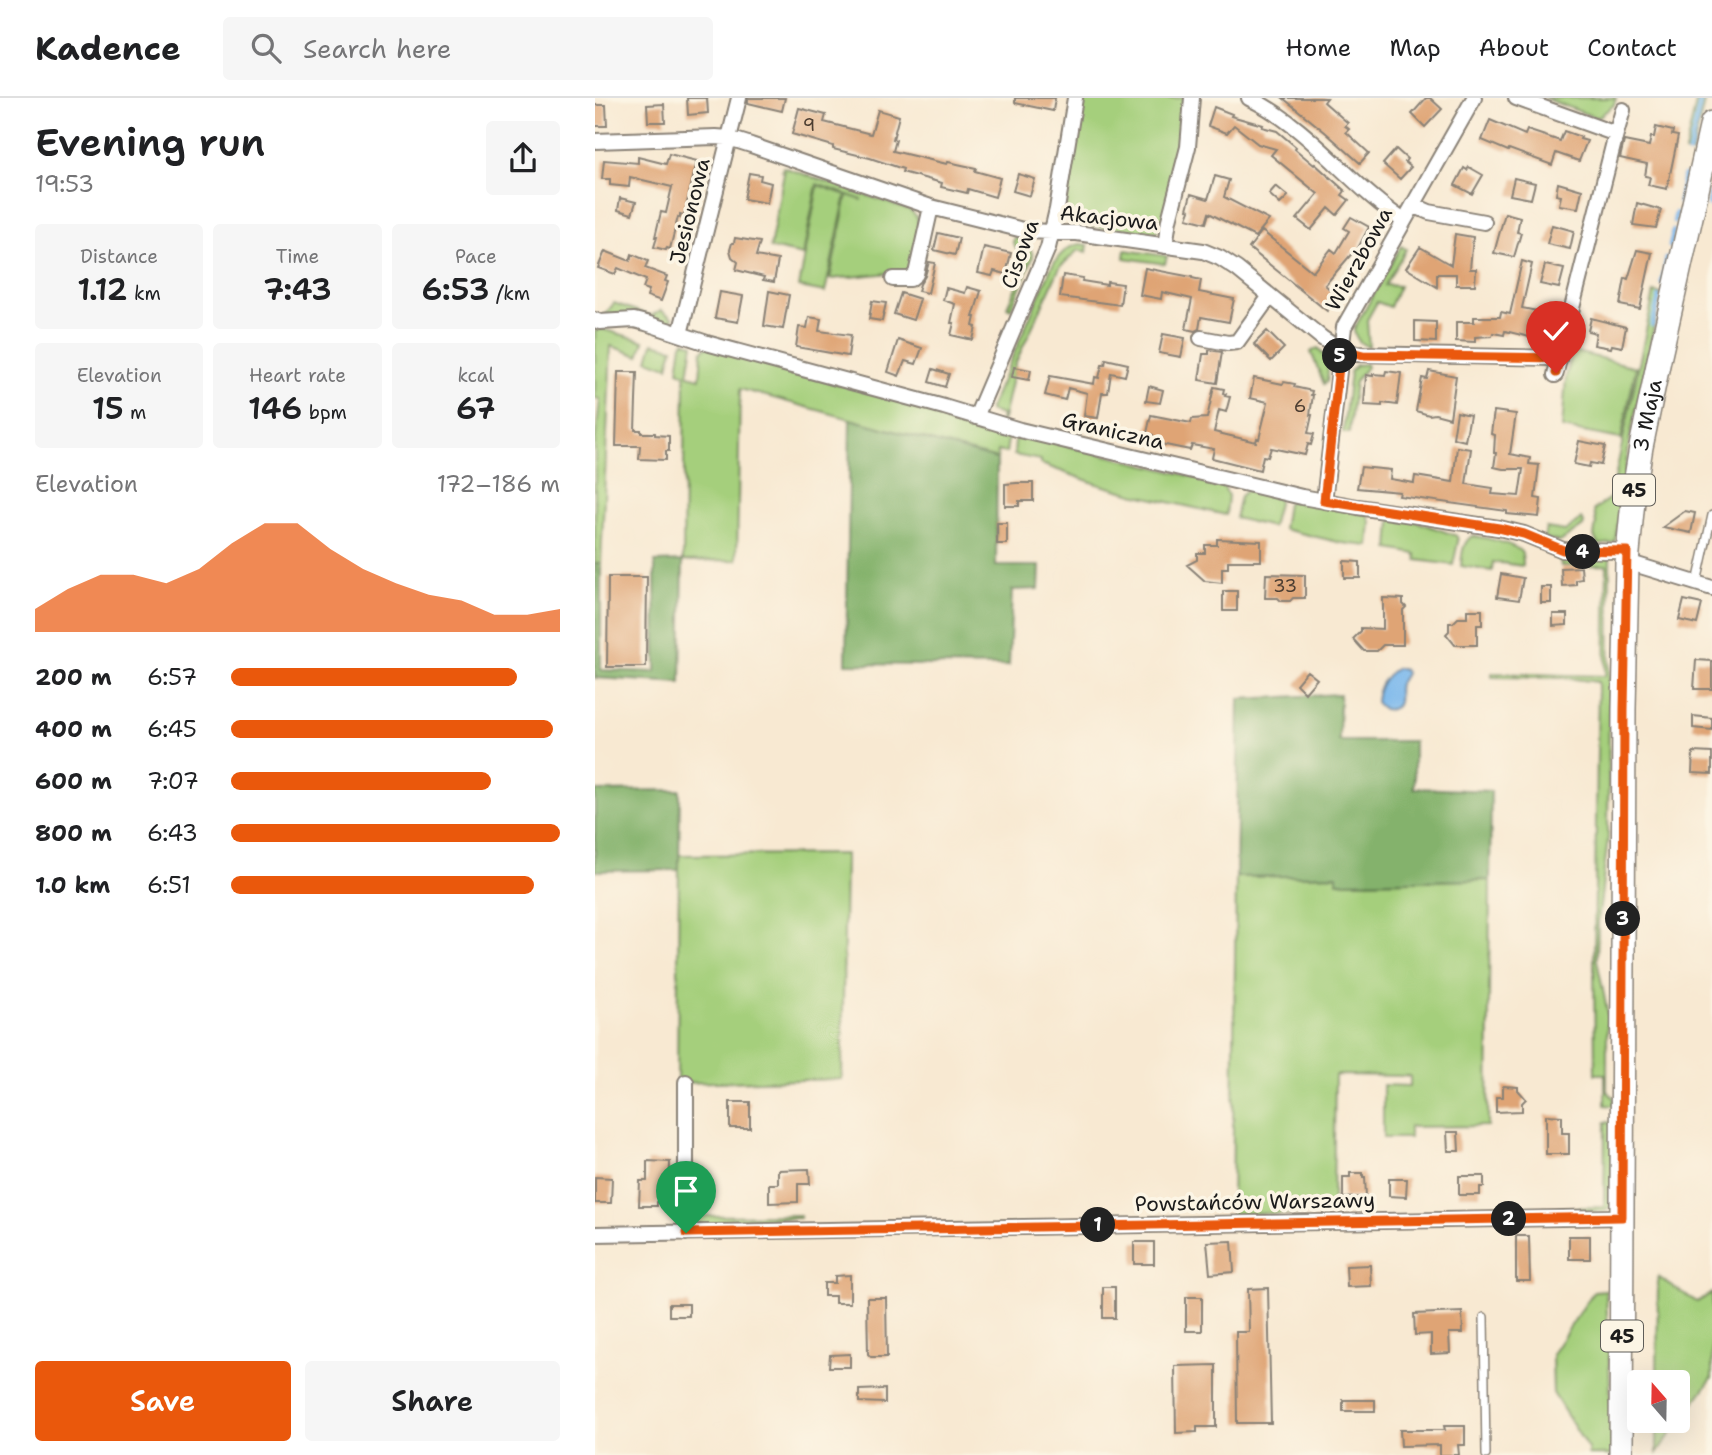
<!DOCTYPE html>
<html lang="en">
<head>
<meta charset="utf-8">
<style>
  :root { --surface:#fff; --page:#f6f6f6; --text:#202124; --muted:#757577; --line:#e0e0e0; --accent:#ea580c }
  body { margin:0; font-family:"Shantell Sans",sans-serif; background:var(--page); color:var(--text); height:100vh; display:flex; flex-direction:column; font-size:26px; white-space:nowrap }
  * { box-sizing:border-box; margin:0 }
  p { font-size:23px; color:var(--muted) }
  .icon { flex:none; width:38px; height:38px; fill:none; stroke:currentColor; stroke-width:2; stroke-linecap:round; stroke-linejoin:round }
  .map { position:relative; flex:1; overflow:hidden }
  .side { display:flex; flex-direction:column; background:var(--surface); width:595px }
  .side>* { flex:none }
  .needle { width:46px; rotate:340deg }
  .fabs { position:absolute; left:1032px; top:1272px; display:grid; gap:14px }
  .fabs a { display:grid; place-items:center; width:63px; height:63px; border-radius:7px; background:var(--surface); box-shadow:0 7px 28px #0002; font-size:35px }
  .pin { position:absolute; display:grid; place-items:center; width:60px; height:60px; color:#fff; margin:-72px -30px; border-radius:50% 50% 50% 0; rotate:-45deg; box-shadow:0 0 7px #0007 }
  .pin .icon { rotate:45deg }
  .km { position:absolute; width:35px; height:35px; margin:-18px; border-radius:50%; background:#222; color:#fff; font-size:19px; line-height:35px; text-align:center }
  .round { display:grid; place-items:center; flex:none; width:74px; height:74px; border-radius:7px; background:var(--page) }
  .headline { display:flex; align-items:center; justify-content:space-between; height:119px; padding:0 35px }
  h1 { font-size:38px; font-weight:600; line-height:52px }
  .figures { display:grid; grid-template-columns:repeat(3,1fr); gap:10px; height:119px; padding:7px 35px }
  .figures div { display:grid; align-content:center; border-radius:7px; background:var(--page); text-align:center }
  .figures b { font-size:30px; font-weight:600 }
  .figures small { font-size:19px; font-weight:400 }
  .figures p { font-size:19px }
  .chart { height:196px; padding:14px 35px }
  .chart p { display:flex; justify-content:space-between }
  .chart svg { width:100%; height:126px; margin-top:7px; fill:var(--accent); opacity:.7 }
  .cta { display:flex; gap:14px; margin-top:auto; padding:14px 35px }
  .cta a { flex:1; height:80px; border-radius:7px; background:var(--accent); color:#fff; font-size:28px; font-weight:600; line-height:80px; text-align:center }
  .cta a+a { background:var(--page); color:var(--text) }
  ul { padding:0 35px; list-style:none; font-size:23px }
  li { display:grid; grid-template-columns:112px 84px 1fr; align-items:center; height:52px }
  li i { height:18px; border-radius:9px; background:var(--accent) }
  header { display:flex; align-items:center; gap:42px; box-sizing:border-box; height:98px; padding:0 35px; background:var(--surface); border-bottom:2px solid var(--line) }
  header strong { font-size:33px }
  nav { display:flex; gap:38px; margin-inline-start:auto; font-size:24px }
  .search { width:490px; height:63px; background:var(--page); display:flex; align-items:center; gap:18px; box-sizing:border-box; padding:0 24px; border-radius:7px; color:var(--muted); font-size:26px }
  main { display:flex; flex:1; min-height:0 }
  .map>svg:first-child { display:block }
  .green { fill:#a5cf7c; stroke:#60764c; stroke-width:2 }
  .forest { fill:#84b26c; stroke:#506744; stroke-width:2 }
  .water { fill:#79b7ec; stroke:#4a6a84; stroke-width:2 }
  .lines { fill:none; stroke-linecap:round; stroke-linejoin:round }
  .stream { stroke:#79b7ec; stroke-width:4.5 }
  .building { fill:#dfa475 }
  .service-casing { stroke:#8a8277; stroke-width:10 }
  .minor-casing { stroke:#8a8277; stroke-width:18 }
  .primary-casing { stroke:#8a8277; stroke-width:26 }
  .service { stroke:#fff; stroke-width:7 }
  .minor { stroke:#fff; stroke-width:14 }
  .primary { stroke:#fff; stroke-width:23 }
  .route-casing { stroke:#fff; stroke-width:14 }
  .route { stroke:#ea580c; stroke-width:9 }
  .labels { text-anchor:middle; dominant-baseline:central; stroke-width:7; stroke-linejoin:round; paint-order:stroke }
  .number-label { font-size:18px; fill:#4d3e32 }
  .shield { fill:#fcf5e5; stroke:#5f5d58; stroke-width:2 }
  .shield-label { font-size:19px; font-weight:bold; fill:#1c1c1c }
  .street-label { font-size:21px; fill:#1c1c1c; stroke:#fcf5e5 }
</style>
</head>
<body>
<header>
<strong>Kadence</strong>
<div class="search"><svg class="icon" aria-label="search" viewBox="0 0 24 24"><circle cx="10" cy="10" r="6"/><path d="M15 15l6 6"/></svg>Search here</div>
<nav><a>Home</a><a>Map</a><a>About</a><a>Contact</a></nav>
</header>
<main>
<section class="side">
<div class="headline"><div><h1>Evening run</h1><p>19:53</p></div><a class="round"><svg class="icon" aria-label="share" viewBox="0 0 24 24"><path d="M12 15V3M7 8l5-5 5 5M5 13v7h14v-7"/></svg></a></div>
<div class="figures">
<div><p>Distance</p><b>1.12<small> km</small></b></div>
<div><p>Time</p><b>7:43</b></div>
<div><p>Pace</p><b>6:53<small> /km</small></b></div>
</div>
<div class="figures">
<div><p>Elevation</p><b>15<small> m</small></b></div>
<div><p>Heart rate</p><b>146<small> bpm</small></b></div>
<div><p>kcal</p><b>67</b></div>
</div>
<div class="chart"><p><span>Elevation</span>172–186 m</p>
<svg viewBox="0 0 160 44" preserveAspectRatio="none"><path d="M0 44V36L10 29L20 24L30 24L40 27L50 22L60 13L70 6L80 6L90 15L100 22L110 27L120 31L130 33L140 38L150 38L160 36V44z"/></svg>
</div>
<ul>
<li><b>200 m</b>6:57<i style="width:87%"></i></li>
<li><b>400 m</b>6:45<i style="width:98%"></i></li>
<li><b>600 m</b>7:07<i style="width:79%"></i></li>
<li><b>800 m</b>6:43<i style="width:100%"></i></li>
<li><b>1.0 km</b>6:51<i style="width:92%"></i></li>
</ul>
<div class="cta"><a>Save</a><a>Share</a></div>
</section>
<div class="map">
<svg width="1117" height="1357" viewBox="0 0 1117 1357">
  <rect width="100%" height="100%" fill="#fcf5e5"/>
  <filter id="ink" filterUnits="userSpaceOnUse"><feTurbulence type="fractalNoise" baseFrequency=".0143" numOctaves="2"/><feDisplacementMap in="SourceGraphic" scale="14" xChannelSelector="R" yChannelSelector="G"/><feConvolveMatrix kernelMatrix="1 2 1 2 8 2 1 2 1" color-interpolation-filters="sRGB"/></filter>
  <filter id="wash" filterUnits="userSpaceOnUse"><feTurbulence type="fractalNoise" baseFrequency=".00686" numOctaves="4" result="noise"/><feDisplacementMap in="SourceGraphic" scale="28" xChannelSelector="R" yChannelSelector="G"/><feGaussianBlur stdDeviation="1.57" result="paint"/><feColorMatrix in="noise" values="0 0 0 0 0 0 0 0 0 0 0 0 0 0 0 0 0 1.4 0 .05"/><feComposite in="paint" operator="in"/></filter>
  <g filter="url(#wash)">
    <rect width="100%" height="100%" fill="#f8e9d2"/>
    <path class="green" d="M489,0H590L585,49L568,123L559,137L485,127C475,123 472,118 471,107Z
      M949,0H1021L1019,7L1002,20Z
      M1102,0H1110L1097,56L1090,54Z
      M188,69L315,112L322,119L324,127H327L315,174L295,175L235,181L252,97L267,102L222,86L208,157L175,150L189,74L187,73Z
      M223,87L251,97L230,194L204,189Z
      M419,139C429,142 436,148 438,159L416,211L412,209L432,165L418,145Z
      M485,146L493,147L492,154L483,152L465,169L420,266L408,321L406,323L407,317L394,313L397,305L457,168C464,157 472,148 485,146Z
      M806,148L811,151L790,187L804,188L795,209L782,204L772,222L774,249C765,246 760,241 759,231Z
      M530,152L572,158L570,166L529,160Z
      M1059,194L1066,196L1035,339L1020,443L1017,445L1003,447L999,438L1001,425L999,412L1016,399Z
      M19,205L56,218L66,212L78,220L75,224L63,220L61,224L10,217Z
      M7,231L49,243L44,258L16,248L6,465H0V347L5,301L0,300V233Z
      M89,243L98,246L93,277L105,280L107,253L112,248L414,335L411,355L403,353L402,361L145,291L142,462L88,463L90,276L83,273L87,246Z
      M58,245L78,250L73,269L53,262Z
      M723,250C734,261 734,270 732,284L729,286L716,254Z
      M977,253L1041,269L1026,341L967,330L971,280Z
      M771,266L772,269L760,283L754,335H748L755,274L761,267Z
      M425,336L628,386L633,398L631,417L542,397L502,386L446,366V362L419,357L420,343Z
      M653,391L683,399V405L677,429L640,420L645,398Z
      M696,402L772,416L776,424L774,448L747,445L688,431L692,405Z
      M812,420L862,438L863,444L858,467L822,462L821,456L794,451L796,424L798,421Z
      M987,421L989,425L988,428L965,444L949,440L951,430L970,433Z
      M877,438C887,439 924,446 927,456C928,458 928,466 928,468L898,464L897,473L866,468C867,457 867,445 877,438Z
      M965,458L1015,459L1013,740L1003,825L1002,862L1012,912V993L1019,1000V1008L1010,1007V976H1000L999,864L1003,584L971,580L897,579V575L1010,578L1012,467L966,468Z
      M250,756L247,981L82,985L84,757Z
      M742,777L743,784L895,782L893,1028L814,1029V1040H788V987L815,988V978L740,977L738,1106L722,1107L717,1115L637,1116L641,779Z
      M1010,1024L1019,1025L1016,1108L1009,1113L919,1115L915,1111L1009,1109Z
      M205,1117V1120L177,1121V1127L102,1128V1118Z
      M1063,1179L1102,1204L1117,1195V1280L1062,1355V1323H1083V1284H1062Z
      M1011,1192L1018,1357H993V1351L958,1295L957,1256L999,1193Z"/>
    <path class="forest" d="M255,321L402,361L401,468H445L444,491L417,492L414,568L251,566Z
      M88,463L86,585L0,580V465H6V572L61,574L60,464Z
      M745,596L744,643H819V690L896,693L895,782L742,784V777L641,779L644,601Z
      M85,692L84,772L0,773V693Z"/>
    <path class="water" d="M802,570L809,572L810,575C810,576 804,585 804,586C801,594 808,608 796,611C789,613 785,609 781,604C782,589 790,577 802,570Z"/>
    <g class="lines">
      <path class="stream" d="M1094,55L1106,0
        M1084,104L1089,78
        M1113,107L1117,89
        M1079,124L1081,115
        M1077,137L1078,133
        M1075,148L1077,140
        M1067,185L1072,160
        M1057,227L1064,199"/>
    </g>
    <g id="blocks">
      <path class="building" d="M92,0H112L113,15L93,17Z
        M153,0H190L187,13L153,5Z
        M420,0H460L458,13L420,5Z
        M688,0H732L729,4L753,25L750,28L754,31L751,34L774,55L765,65L730,34Z
        M831,0H835L847,11L830,29L817,16Z
        M69,6L70,24H53L52,7Z
        M0,7H11L12,28H0Z
        M619,9L637,16L636,18L668,27L667,29L682,33L701,49L700,51L719,67L720,66L750,93L747,97L754,102L742,117L734,110L716,132L702,121L723,96L676,57L681,51L663,46L639,27L632,35L613,28Z
        M204,10L231,17L229,24L276,36L283,12L304,18L298,41L301,42L298,53L352,66L353,64L381,70L380,73L405,80L400,99L373,91L372,95L346,89L347,85L307,74L308,71L275,60L238,51V48L197,36Z
        M895,22L930,37L932,32L965,43L969,33L986,39L985,41L992,43L984,63L961,55L957,67L914,51L913,53L887,42Z
        M1061,29L1078,33L1077,37L1083,38L1072,91L1053,87L1055,79L1050,78L1052,66L1025,60L1029,43L1054,48L1056,39H1059Z
        M801,51L812,61L810,64L816,69L805,81L788,66Z
        M74,56L102,63L89,117L85,116V120L83,119L75,151L72,150L71,152L59,149L62,139H60L66,114L71,115L77,89L35,79L34,89L15,87V81H7L9,62L43,65V59L71,66Z
        M874,69L888,77L877,96L860,87L869,70L872,72Z
        M154,75L166,77L165,82L176,85L172,105L149,101Z
        M423,76L440,81L435,98L418,93Z
        M620,78L634,82L629,99L674,122L660,139L614,115L611,125L592,120L595,112L592,111L596,96L613,101Z
        M919,80L940,85L936,101L915,97Z
        M963,85L987,92L983,110L964,107L966,98L961,97Z
        M681,88L693,98L685,106L674,96Z
        M25,100L41,104L37,116L23,112Z
        M1042,105L1066,112L1061,130L1038,127Z
        M910,115L925,119L922,134L926,135L919,159L899,155Z
        M756,119L774,129L761,154L759,153L730,187L737,193L734,196L741,201L732,213L654,150L667,133L718,174L736,151L741,155L754,133L749,130Z
        M957,127L979,133L975,151L952,146Z
        M343,135L364,140L360,157L339,152Z
        M860,136L878,139L875,171H881L880,187H861V176H842V189L811,170L825,149L856,167Z
        M140,140L165,144L161,158L183,162L179,184L168,182L169,179L141,172L143,164L137,159L135,152L137,145H139Z
        M389,149L416,155L411,176L399,173L397,178L383,175Z
        M1042,152L1057,155L1045,211L1025,207L1030,180L1033,181Z
        M10,153L35,163L37,156L53,163L50,170L72,178L70,183L73,184L66,203L52,198L54,192L48,190L51,182L23,170L20,176L3,170Z
        M927,163L937,166L927,210L952,215L947,242L910,233L909,237L898,235L897,238L880,239V244L861,243V224H879V219H905L906,214L915,216Z
        M334,164L340,165L333,195L323,193L325,186L330,178Z
        M950,167L969,171L964,190L945,186Z
        M550,170L597,179V180L606,182L604,194L639,201L634,224L606,219L604,231L600,233L591,231L597,201L567,194L566,201L545,197Z
        M468,177L488,180L487,183L512,187V184L528,186L525,207L465,199Z
        M372,189L386,193L378,219H380L378,228L381,229L378,242L356,237L359,225H356L360,206L348,202L351,190L370,195Z
        M174,193L194,197L188,231L169,228Z
        M125,194L148,198L143,224L120,220Z
        M306,195L325,201L318,222L299,216Z
        M277,203L291,205L287,223L274,221Z
        M214,219L226,221L224,233L256,237L253,258L201,249L204,229L212,230Z
        M996,220L1031,229L1027,249L1017,247L1016,250L999,247L1001,235L993,233Z
        M820,223L841,224V244L820,243Z
        M672,233L689,250L676,263L659,246Z
        M568,236L590,240L586,259L564,255Z
        M303,242L327,250L321,266L310,263L304,278L293,274Z
        M614,252L627,254L622,285L604,282L608,256H614Z
        M511,261L533,266L530,278L516,275L513,295H507L503,320L489,318L492,295L473,290L470,302L450,297L455,278L499,286L500,279L504,280L507,267H510Z
        M419,269L436,272L434,282L417,279Z
        M338,271L354,276L350,289L334,284Z
        M791,273L806,275L802,307L787,305V308L769,307L771,277L778,278V276L790,277Z
        M834,273L861,278L855,320L840,316L834,317L821,313L827,280L832,281Z
        M23,274H42L40,332H46V335H60V337L74,338V353H71V362L44,361L45,348H21Z
        M659,280L688,286L689,284L700,286L699,289L717,293L716,297H718L715,317H717L713,335L719,336L716,347L713,346L710,357L676,350L673,359L668,358L665,372L617,360L619,351L597,347L595,352L556,344L558,337L552,335L556,317L596,325L597,321L612,320L619,289L629,291L628,295L631,296L630,298L635,299L631,314L624,312L619,334L661,344L662,340L664,341L673,304L655,300Z
        M554,288L568,292L565,305L551,303Z
        M899,313L921,316L915,356L935,360L934,366L944,367L940,400L946,401L944,419L912,416V413L804,398L805,394L762,390L766,369L796,372L795,381L819,385L820,378L858,384L862,349L876,351L871,386L898,390L897,396L924,398L928,371H908L899,369L901,355H899L900,337L896,336Z
        M862,314L875,317L870,343L858,340Z
        M984,343L1010,348L1006,367L995,365L994,369L979,366Z
        M422,385H438V403H424V408H410V386Z
        M1090,413L1100,415L1096,435L1068,429Z
        M402,425H412V446H402Z
        M622,441L666,443V463H633V470H627V485L610,483L592,467L602,462V455H610V447H622Z
        M749,463L765,464V480H749Z
        M986,469L987,481L981,482V487L967,488L966,470Z
        M671,476L710,477V500H698L695,503H686L683,500H670Z
        M906,476L928,480L924,502L902,499Z
        M13,479H52L51,569H12Z
        M946,489H956V505H946Z
        M628,493H642V513H628Z
        M788,500L808,501V506L811,509L808,512V547H788L782,553H769L758,541L766,533V530L788,531Z
        M1089,502L1107,506L1102,526L1084,522Z
        M872,512H887V527H882V547H860L851,536L854,533V525H858L863,520H872Z
        M958,516H972V527L958,528Z
        M1101,562L1117,563V591H1099Z
        M712,573L722,581L710,595L701,586Z
        M1098,618L1117,620V632L1098,630Z
        M1098,654L1117,655V676L1097,675Z
        M908,988L923,989V992L931,1001L927,1005V1013L901,1014V999H908Z
        M135,1004H155V1030H135Z
        M951,1017L967,1018V1035H974V1056H951Z
        M852,1034H863L864,1053H853Z
        M52,1063L75,1064L74,1104H62V1108H44L45,1083H52Z
        M214,1071L215,1086H203V1104L174,1105V1086H183V1072Z
        M755,1075H768V1079H770L771,1099L748,1100V1079H755Z
        M864,1078H889V1089H885V1097H864Z
        M0,1079L17,1080L16,1105H0Z
        M794,1081H812L811,1099L794,1098Z
        M921,1138H934L935,1183H921Z
        M974,1138H995V1161H974Z
        M637,1143L639,1174L615,1176L612,1144Z
        M539,1144H559V1166H539Z
        M775,1167L776,1188L752,1189L751,1168Z
        M255,1177V1205H240V1198H229V1185H240V1178Z
        M508,1189H520V1220H508Z
        M673,1190L676,1325H642L641,1234H654L653,1191Z
        M591,1199H607V1233H591Z
        M272,1200H291L292,1259H276L273,1256Z
        M74,1206H94V1218H74Z
        M867,1214L868,1235H854L855,1255L836,1256V1236L820,1237L819,1216Z
        M255,1256V1269H234L235,1257Z
        M621,1267V1329H602V1334L581,1335L580,1268Z
        M290,1291V1305L264,1304V1292Z
        M748,1302H780V1313H748Z
        M849,1328H870V1347H863L864,1357H845V1347L806,1348L805,1332H850Z"/>
    </g>
  </g>
  <g filter="url(#ink)">
    <use href="#blocks" fill-opacity="0" stroke="#8a8277" stroke-width="2"/>
    <g class="lines">
      <defs>
        <path id="service" d="M1102,485L1117,417
          M889,1219L891,1357"/>
        <path id="minor" d="M654,0C715,29 754,87 809,123
          M921,0L1021,36L1028,12
          M0,43L121,39L134,40L156,47L336,109L432,133L482,135L608,153L625,160L642,171L727,240L736,246L761,256L964,260
          M818,107L834,114L889,124
          M570,148L574,122L593,49L597,0
          M298,181H315L321,176L336,109
          M0,222L5,224L39,222L51,225L115,246L349,309L425,332L707,399L763,409L904,430L929,436L968,452L1033,453
          M85,236L144,0
          M606,240L633,245L642,244L675,198
          M960,277L1021,36
          M381,319L453,150L462,111L480,0
          M729,403L749,229L879,0
          M1032,465L1039,466L1117,490
          M91,1135V984
          M0,1136L1028,1119"/>
        <g id="primary">
          <path id="s1" d="M1026,1357L1029,611L1032,465L1039,392L1046,349L1064,262L1117,25"/>
        </g>
      </defs>
      <use href="#service" class="service-casing"/>
      <use href="#minor" class="minor-casing"/>
      <use href="#primary" class="primary-casing"/>
      <use href="#service" class="service"/>
      <use href="#minor" class="minor"/>
      <use href="#primary" class="primary"/>
    </g>
  </g>
  <g class="lines" filter="url(#ink)">
    <defs>
      <path id="route" d="M91,1135L1027,1119L1029,611L1032,453L968,452L929,436L904,430L729,403L746,251L768,257L964,260L961,275"/>
    </defs>
    <use href="#route" class="route-casing"/>
    <use href="#route" class="route"/>
  </g>
  <g class="labels">
    <g class="number-label">
      <text x="214" y="27">9</text>
      <text x="705" y="308">6</text>
      <text x="690" y="488">33</text>
    </g>
    <g class="shield">
      <rect x="1018" y="376.5" width="42" height="31" rx="5"/>
      <rect x="1006" y="1222.5" width="42" height="31" rx="5"/>
    </g>
    <g class="shield-label">
      <text x="1039" y="392">45</text>
      <text x="1027" y="1238">45</text>
    </g>
    <g class="street-label">
      <text transform="translate(95 113) rotate(-76)">Jesionowa</text>
      <text transform="translate(514 120) rotate(6)">Akacjowa</text>
      <text transform="translate(425 156) rotate(-70)">Cisowa</text>
      <text transform="translate(764 161) rotate(-61)">Wierzbowa</text>
      <text stroke="none"><textPath href="#s1" startOffset="1041">3 Maja</textPath></text>
      <text transform="translate(518 333) rotate(13)">Graniczna</text>
      <text transform="translate(660 1104) rotate(-1)">Powstańców Warszawy</text>
    </g>
  </g>
</svg>
<div class="fabs">
<a><svg class="needle" viewBox="-14 -14 28 28"><path d="M0-13l5 13h-10z" fill="#e53935"/><path d="M0 13l5-13h-10z" fill="#757577"/></svg></a>
</div>
<div class="pin" style="left:91px;top:1135px;background:#1e9e55"><svg class="icon" aria-label="arrive" viewBox="0 0 24 24"><path d="M6 21V4h12l-3 4 3 4H6"/></svg></div>
<div class="pin" style="left:961px;top:275px;background:#d93025"><svg class="icon" aria-label="check" viewBox="0 0 24 24"><path d="M5 12l5 5 9-10"/></svg></div>
<b class="km" style="left:503px;top:1127px">1</b>
<b class="km" style="left:914px;top:1121px">2</b>
<b class="km" style="left:1028px;top:821px">3</b>
<b class="km" style="left:988px;top:454px">4</b>
<b class="km" style="left:745px;top:258px">5</b>
</div>
</main>
</body>
</html>
